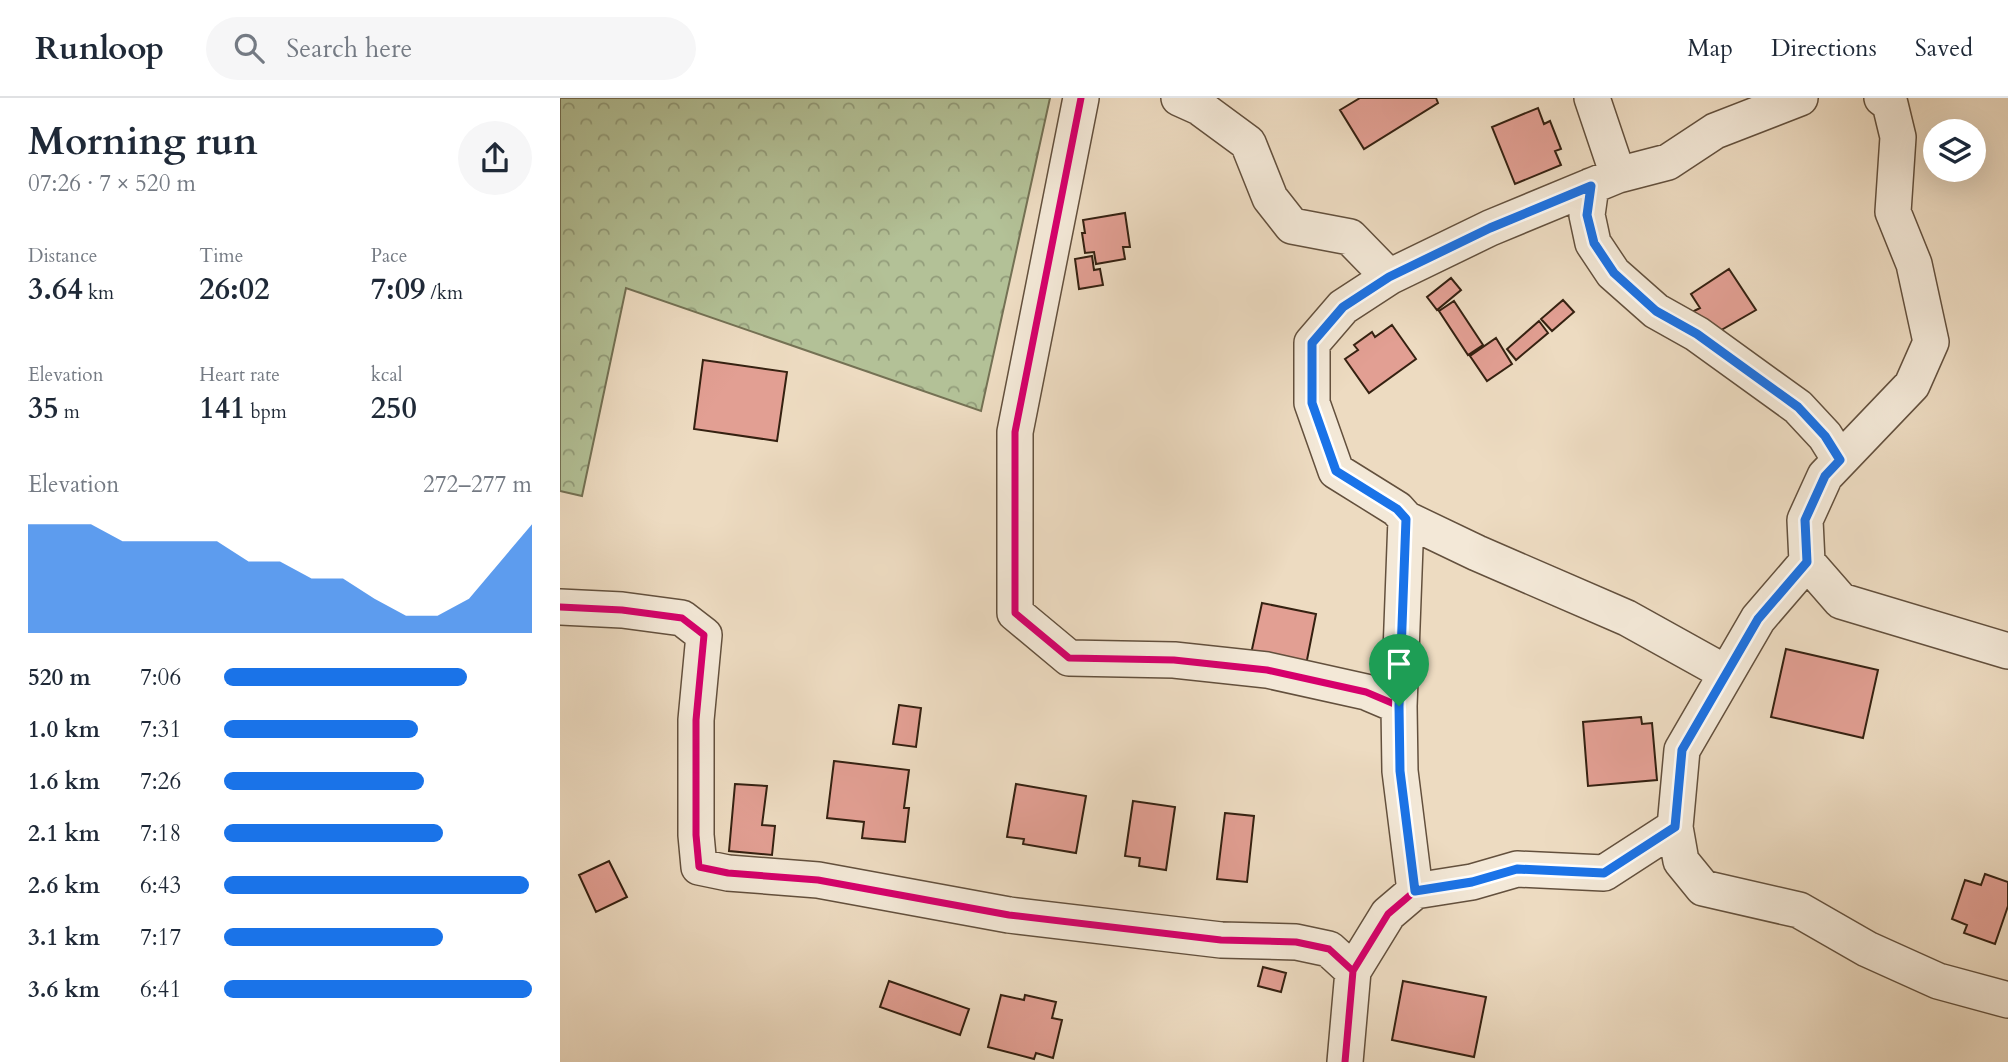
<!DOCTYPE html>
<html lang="en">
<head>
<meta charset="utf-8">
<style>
  :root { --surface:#fff; --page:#f6f6f7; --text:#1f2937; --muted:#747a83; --line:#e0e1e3; --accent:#1a73e8 }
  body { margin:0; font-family:Cardo,serif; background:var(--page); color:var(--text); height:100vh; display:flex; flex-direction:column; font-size:26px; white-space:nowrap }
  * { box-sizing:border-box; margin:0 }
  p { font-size:23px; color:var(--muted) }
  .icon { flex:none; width:38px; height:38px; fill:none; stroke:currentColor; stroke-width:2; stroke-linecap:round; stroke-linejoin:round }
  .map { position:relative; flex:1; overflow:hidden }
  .drawer { display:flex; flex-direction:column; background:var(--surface); width:560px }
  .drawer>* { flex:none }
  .controls { position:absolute; left:1363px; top:21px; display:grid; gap:14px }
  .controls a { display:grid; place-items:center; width:63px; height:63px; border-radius:50%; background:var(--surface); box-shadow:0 7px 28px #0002; font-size:35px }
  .pin { position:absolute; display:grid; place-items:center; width:60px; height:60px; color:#fff; margin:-72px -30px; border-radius:50% 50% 50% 0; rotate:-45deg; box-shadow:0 0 7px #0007 }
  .pin .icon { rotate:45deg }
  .round { display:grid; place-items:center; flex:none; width:74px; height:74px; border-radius:37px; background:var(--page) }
  .overview { display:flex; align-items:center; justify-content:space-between; height:119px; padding:0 28px }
  h1 { font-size:38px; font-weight:700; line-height:52px }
  .stats { display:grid; grid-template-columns:repeat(3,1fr); gap:10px; height:119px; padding:7px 28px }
  .stats div { display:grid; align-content:center }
  .stats b { font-size:30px; font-weight:700 }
  .stats small { font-size:19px; font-weight:400 }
  .stats p { font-size:19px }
  .chart { height:196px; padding:14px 28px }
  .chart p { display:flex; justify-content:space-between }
  .chart svg { width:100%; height:126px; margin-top:7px; fill:var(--accent); opacity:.7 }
  ul { padding:0 28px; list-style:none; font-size:23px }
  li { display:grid; grid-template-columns:112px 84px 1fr; align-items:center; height:52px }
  li i { height:18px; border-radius:9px; background:var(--accent) }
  header { display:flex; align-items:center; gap:42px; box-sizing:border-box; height:98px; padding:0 35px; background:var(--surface); border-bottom:2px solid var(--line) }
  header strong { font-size:33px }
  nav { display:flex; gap:38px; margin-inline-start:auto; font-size:24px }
  .search { width:490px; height:63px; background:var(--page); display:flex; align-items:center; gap:18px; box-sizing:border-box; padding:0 24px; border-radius:38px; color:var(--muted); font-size:26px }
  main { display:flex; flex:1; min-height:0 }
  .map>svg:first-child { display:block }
  .forest { fill:url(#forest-crowns); stroke:#747154; stroke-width:2 }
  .building { fill:#e29f93; stroke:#352111; stroke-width:2 }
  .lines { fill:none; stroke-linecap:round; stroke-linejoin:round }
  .minor-casing { stroke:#63503d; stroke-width:38 }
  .minor { stroke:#f3e8d7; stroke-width:35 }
  .cycleway-casing { stroke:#f3e8d7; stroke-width:11 }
  .cycleway { stroke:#d6006c; stroke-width:7 }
  .route-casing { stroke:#fff; stroke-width:14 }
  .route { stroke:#1a73e8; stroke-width:9 }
</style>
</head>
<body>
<header>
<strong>Runloop</strong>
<div class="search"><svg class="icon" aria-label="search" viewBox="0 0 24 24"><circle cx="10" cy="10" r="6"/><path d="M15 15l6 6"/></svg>Search here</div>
<nav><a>Map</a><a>Directions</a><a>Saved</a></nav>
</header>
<main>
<section class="drawer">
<div class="overview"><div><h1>Morning run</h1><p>07:26 · 7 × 520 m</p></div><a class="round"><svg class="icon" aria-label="share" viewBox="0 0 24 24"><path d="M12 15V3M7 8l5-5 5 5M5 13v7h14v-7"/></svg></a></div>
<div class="stats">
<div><p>Distance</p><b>3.64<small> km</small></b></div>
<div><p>Time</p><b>26:02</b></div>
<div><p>Pace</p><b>7:09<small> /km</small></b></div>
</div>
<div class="stats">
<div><p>Elevation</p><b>35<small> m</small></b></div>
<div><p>Heart rate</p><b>141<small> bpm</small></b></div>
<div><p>kcal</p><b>250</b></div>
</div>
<div class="chart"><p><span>Elevation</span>272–277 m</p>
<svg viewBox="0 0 160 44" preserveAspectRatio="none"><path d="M0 44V6L10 6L20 6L30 12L40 12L50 12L60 12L70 19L80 19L90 25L100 25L110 32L120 38L130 38L140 32L150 19L160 6V44z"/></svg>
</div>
<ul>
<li><b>520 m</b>7:06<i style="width:79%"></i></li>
<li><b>1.0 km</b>7:31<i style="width:63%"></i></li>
<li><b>1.6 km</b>7:26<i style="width:65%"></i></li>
<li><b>2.1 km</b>7:18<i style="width:71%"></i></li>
<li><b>2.6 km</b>6:43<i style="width:99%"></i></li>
<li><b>3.1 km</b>7:17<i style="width:71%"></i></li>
<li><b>3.6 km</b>6:41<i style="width:100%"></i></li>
</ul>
</section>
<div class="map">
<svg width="1448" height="964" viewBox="0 0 1448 964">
  <defs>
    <pattern id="forest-crowns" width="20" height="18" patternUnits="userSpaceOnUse" patternTransform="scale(1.75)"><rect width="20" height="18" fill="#b3c197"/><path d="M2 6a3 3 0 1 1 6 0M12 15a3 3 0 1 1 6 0" fill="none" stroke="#929c7a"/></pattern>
  </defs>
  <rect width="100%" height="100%" fill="#eddbc1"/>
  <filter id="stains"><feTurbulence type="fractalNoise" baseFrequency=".00286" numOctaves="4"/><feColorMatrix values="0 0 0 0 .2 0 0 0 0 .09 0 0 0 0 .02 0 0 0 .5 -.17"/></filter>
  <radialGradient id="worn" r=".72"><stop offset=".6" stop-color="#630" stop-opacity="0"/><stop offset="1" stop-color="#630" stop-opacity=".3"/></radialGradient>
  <path class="forest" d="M0,0H490L421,313L66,190L22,398L0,393Z"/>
  <path class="building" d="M800,0H876L878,5L804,51L780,12Z
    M978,10L984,26L990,23L1001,51L995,53L1001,67L955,86L932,29Z
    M565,115L570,149H563L565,161L536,166L534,154L525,155L522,135H525L523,122Z
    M532,158L534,172L540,171L543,187L519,191L515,161Z
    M1169,171L1196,212L1156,235L1132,214L1140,210L1131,196Z
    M891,180L901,192L877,212L867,199Z
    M1003,202L1014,214L992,233L981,221Z
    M894,203L923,247L908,257L879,213Z
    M979,223L988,235L956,262L947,251Z
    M832,227L856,261L809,295L785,261L798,252L794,247L812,234L815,239Z
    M936,240L952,266L927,283L910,258Z
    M143,262L227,274L217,343L134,331Z
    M702,505L756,516L746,567L691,556Z
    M1226,551L1318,572L1303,640L1211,619Z
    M339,607L361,610L356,649L333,646Z
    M1081,619L1082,626L1092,625L1097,682L1028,688L1023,624Z
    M274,663L349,672L344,710H349L345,744L302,740L304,724L267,720Z
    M175,686L207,688L202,727L215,728L212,757L169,753Z
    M456,686L526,698L516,755L463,746L464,741L447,739Z
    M573,703L615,709L606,772L579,768L580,760L565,758Z
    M665,715L694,718L687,784L657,781Z
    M49,763L67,799L36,814L19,777Z
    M1425,776L1448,784V808L1435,846L1404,835L1407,827L1392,821L1405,782L1421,787Z
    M703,869L726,875L721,894L698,888Z
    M329,883L409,911L400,937L320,909Z
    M843,883L926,899L914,959L832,942Z
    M441,897L464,902L465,897L496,904L492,920L502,922L493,960L476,955L474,961L428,949Z"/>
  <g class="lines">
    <defs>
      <path id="minor" d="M521,0L455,334V515L509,560L614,562L707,572L806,594L839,608L840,673L855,793L828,816L793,873L785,964
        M619,0L639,9L688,45L710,100L732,128L790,139L829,179L783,209L752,245V305L776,373L837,411L846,421L839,608
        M1032,0L1058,77
        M1322,0L1330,6L1338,39L1333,114L1354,166L1371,244L1352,287L1265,378L1245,422L1247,464L1281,503L1448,553
        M1031,88L1027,117L1033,145L1053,175L1096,213L1137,236L1238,309L1265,338L1280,362
        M829,179L930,130L1058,77L1108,64L1155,33L1240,0
        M846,421L917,455L1067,520L1166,575
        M1247,464L1198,521L1122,652L1115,729L1121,763L1143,790L1239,812L1307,851L1378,883L1448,902
        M0,509L62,512L122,520L144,537L136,622V737L139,769L168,775L258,782L449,817L661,842L736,844L769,851L793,873
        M855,793L912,784L957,771L1044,775L1115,729"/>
    </defs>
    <use href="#minor" class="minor-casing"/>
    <use href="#minor" class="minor"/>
    <defs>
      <path id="cycleway" d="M521,0L455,334V515L509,560L614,562L707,572L806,594L839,608L840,673L855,793L828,816L793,873L785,964
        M0,509L62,512L122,520L144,537L136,622V737L139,769L168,775L258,782L449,817L661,842L736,844L769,851L793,873"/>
    </defs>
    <use href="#cycleway" class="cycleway-casing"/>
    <use href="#cycleway" class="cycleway"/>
  </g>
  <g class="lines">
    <defs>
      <path id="route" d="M1031,88L1027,117L1034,145L1054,175L1096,213L1137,236L1238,309L1265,338L1280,362L1265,378L1245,422L1247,464L1198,521L1122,652L1115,729L1044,775L957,771L912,784L855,793L840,673L839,608L846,421L837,411L776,373L752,305V245L783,209L829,179L930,130Z"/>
    </defs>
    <use href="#route" class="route-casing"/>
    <use href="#route" class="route"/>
  </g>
  <rect width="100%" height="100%" filter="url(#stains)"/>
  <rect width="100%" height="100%" fill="url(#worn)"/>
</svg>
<div class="controls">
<a><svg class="icon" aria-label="layers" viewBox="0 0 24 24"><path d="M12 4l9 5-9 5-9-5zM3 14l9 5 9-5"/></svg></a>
</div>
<div class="pin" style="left:839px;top:608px;background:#1e9e55"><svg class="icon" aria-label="arrive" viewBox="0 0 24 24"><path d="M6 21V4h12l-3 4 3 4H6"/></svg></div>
</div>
</main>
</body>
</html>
